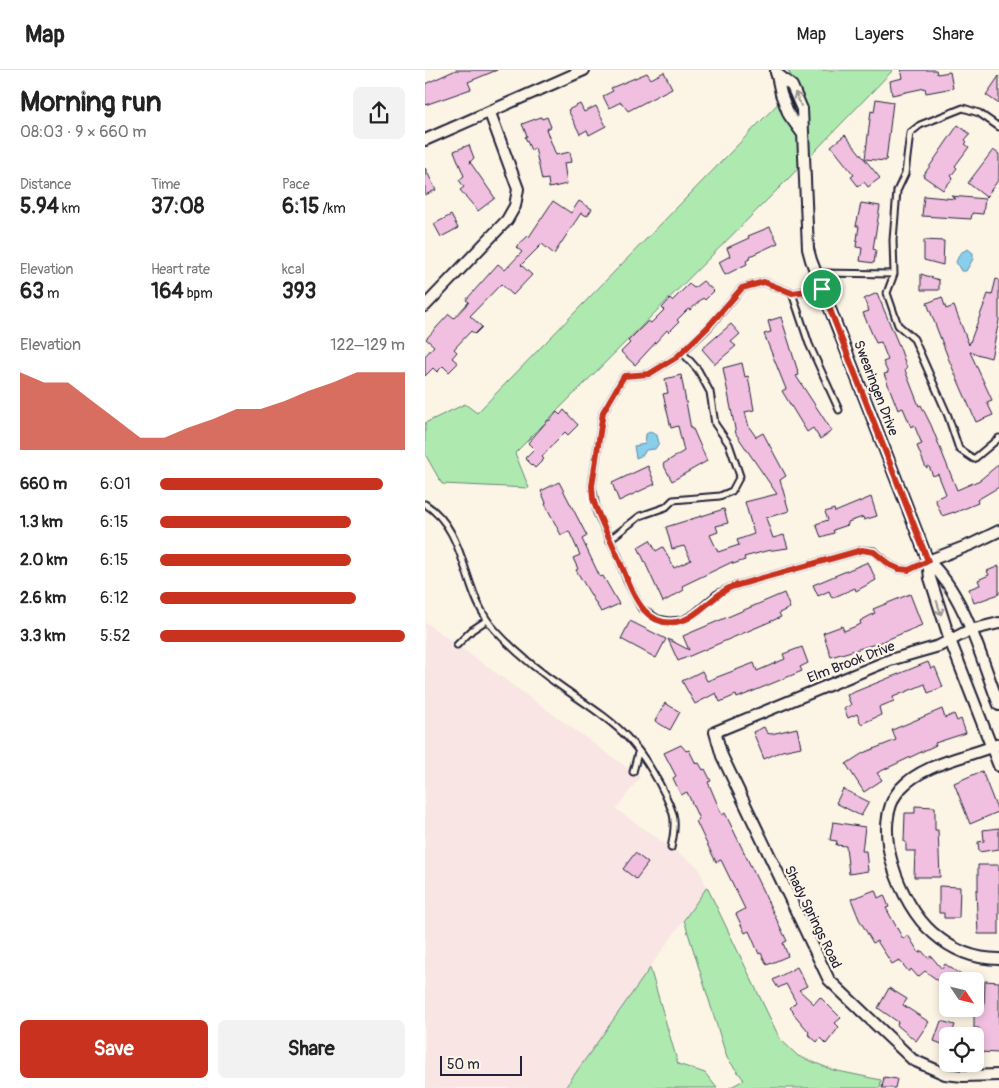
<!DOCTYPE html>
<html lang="en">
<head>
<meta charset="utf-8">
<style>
  :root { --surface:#fff; --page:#f2f2f2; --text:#222; --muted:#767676; --line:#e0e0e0; --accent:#c8321e }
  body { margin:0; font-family:Pangolin,sans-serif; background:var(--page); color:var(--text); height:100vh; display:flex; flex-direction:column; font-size:19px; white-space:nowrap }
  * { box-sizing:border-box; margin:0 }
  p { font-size:16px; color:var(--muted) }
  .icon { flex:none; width:28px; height:28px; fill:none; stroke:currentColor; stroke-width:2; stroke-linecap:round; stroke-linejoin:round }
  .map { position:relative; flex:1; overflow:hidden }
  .sheet { display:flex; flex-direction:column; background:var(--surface); width:425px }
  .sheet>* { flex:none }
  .needle { width:32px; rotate:125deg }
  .controls { position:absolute; left:514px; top:902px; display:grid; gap:10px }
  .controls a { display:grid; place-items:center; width:45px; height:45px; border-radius:8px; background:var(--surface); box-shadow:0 2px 8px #0003; font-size:25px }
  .scale { position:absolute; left:15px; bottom:12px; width:82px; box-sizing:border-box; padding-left:5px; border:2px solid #22223b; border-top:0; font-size:14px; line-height:18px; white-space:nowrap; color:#22223b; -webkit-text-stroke:4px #fcf5e5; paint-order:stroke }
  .pin { position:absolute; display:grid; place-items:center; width:42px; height:42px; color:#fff; margin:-21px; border:2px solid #fff; border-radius:50%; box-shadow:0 1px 5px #0007 }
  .round { display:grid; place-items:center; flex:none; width:52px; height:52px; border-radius:8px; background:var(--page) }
  .headline { display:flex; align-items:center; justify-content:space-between; height:85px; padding:0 20px }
  h1 { font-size:28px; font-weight:700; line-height:38px }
  .metrics { display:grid; grid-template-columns:repeat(3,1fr); gap:8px; height:85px; padding:5px 20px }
  .metrics div { display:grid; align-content:center }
  .metrics b { font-size:21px; font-weight:700 }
  .metrics small { font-size:14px; font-weight:400 }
  .metrics p { font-size:14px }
  .chart { height:140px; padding:10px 20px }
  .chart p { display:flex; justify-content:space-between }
  .chart svg { width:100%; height:90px; margin-top:5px; fill:var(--accent); opacity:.7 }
  .action { display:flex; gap:10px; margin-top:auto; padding:10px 20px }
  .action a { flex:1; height:58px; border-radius:8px; background:var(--accent); color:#fff; font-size:20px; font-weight:700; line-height:58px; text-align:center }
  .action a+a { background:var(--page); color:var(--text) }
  ul { padding:0 20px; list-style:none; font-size:16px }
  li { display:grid; grid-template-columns:80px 60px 1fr; align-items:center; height:38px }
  li i { height:12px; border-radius:6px; background:var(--accent) }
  header { display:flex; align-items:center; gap:30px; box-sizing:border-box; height:70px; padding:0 25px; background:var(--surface); border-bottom:1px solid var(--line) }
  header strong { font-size:24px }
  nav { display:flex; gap:28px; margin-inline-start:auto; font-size:18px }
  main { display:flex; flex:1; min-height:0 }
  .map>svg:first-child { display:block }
  .built { fill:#f9e5e4 }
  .green { fill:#aeeab0; stroke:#688676 }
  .water { fill:#89ceea; stroke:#6089a4 }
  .building { fill:#f1c0e1; stroke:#22223b }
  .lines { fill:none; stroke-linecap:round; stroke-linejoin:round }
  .lane-casing { stroke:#22223b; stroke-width:9 }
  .street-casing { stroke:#22223b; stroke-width:14 }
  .lane { stroke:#fcf5e5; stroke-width:5 }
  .street { stroke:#fcf5e5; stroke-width:10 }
  .oneway { stroke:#9a9698 }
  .route-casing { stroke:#fff; stroke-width:10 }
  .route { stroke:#c8321e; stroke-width:6 }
  .labels { text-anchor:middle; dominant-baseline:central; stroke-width:4.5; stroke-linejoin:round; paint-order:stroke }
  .street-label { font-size:14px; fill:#22223b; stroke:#fcf5e5 }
</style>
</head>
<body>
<header>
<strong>Map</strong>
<nav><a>Map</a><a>Layers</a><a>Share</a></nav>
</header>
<main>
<section class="sheet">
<div class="headline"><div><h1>Morning run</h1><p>08:03 · 9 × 660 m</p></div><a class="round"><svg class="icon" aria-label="share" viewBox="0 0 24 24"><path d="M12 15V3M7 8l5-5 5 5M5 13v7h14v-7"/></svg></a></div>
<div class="metrics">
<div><p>Distance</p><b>5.94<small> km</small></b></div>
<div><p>Time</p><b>37:08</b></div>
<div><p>Pace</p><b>6:15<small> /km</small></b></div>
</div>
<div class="metrics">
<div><p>Elevation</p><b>63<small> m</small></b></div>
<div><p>Heart rate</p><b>164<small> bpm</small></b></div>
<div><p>kcal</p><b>393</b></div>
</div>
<div class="chart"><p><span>Elevation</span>122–129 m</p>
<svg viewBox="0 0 160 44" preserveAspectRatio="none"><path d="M0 44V6L10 11L20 11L30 20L40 29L50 38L60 38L70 33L80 29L90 24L100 24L110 20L120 15L130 11L140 6L150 6L160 6V44z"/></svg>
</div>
<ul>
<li><b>660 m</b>6:01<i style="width:91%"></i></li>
<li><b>1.3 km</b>6:15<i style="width:78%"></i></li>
<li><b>2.0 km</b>6:15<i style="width:78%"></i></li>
<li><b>2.6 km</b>6:12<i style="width:80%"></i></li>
<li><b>3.3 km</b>5:52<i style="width:100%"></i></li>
</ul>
<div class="action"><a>Save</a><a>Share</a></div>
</section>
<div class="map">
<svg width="574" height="1018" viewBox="0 0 574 1018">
  <rect width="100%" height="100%" fill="#fcf5e5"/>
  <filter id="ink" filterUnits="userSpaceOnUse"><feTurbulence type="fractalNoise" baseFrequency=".02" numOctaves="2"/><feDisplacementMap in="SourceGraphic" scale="10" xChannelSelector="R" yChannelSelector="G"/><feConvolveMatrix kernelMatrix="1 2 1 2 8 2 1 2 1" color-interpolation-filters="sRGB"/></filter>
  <g filter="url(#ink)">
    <path class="built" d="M0,552L215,707L191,739L273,797L282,817L140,1018H0Z"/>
    <path class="green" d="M363,0H468L365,107L90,383L104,418L17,414L0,384V353L40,334L52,343L371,15Z
      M282,817L355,969L373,986L408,1000L456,1010L455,1018H304L319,1010L302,988L259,850Z
      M225,898L253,994L280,1003L292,1018H140Z"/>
    <path class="water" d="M543,179L548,183V189L541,201H536L531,192L535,183Z
      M225,362L232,365L234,373L230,379L221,380L218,385L211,388L209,376L220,374L221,364Z"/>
    <path class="building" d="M31,0H72L43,12L46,19L0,35V14Z
      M476,0H511L512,4L525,2L528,18L501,23L500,18L467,25L465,11L478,8Z
      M239,2L247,18L203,41L196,32L184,38L178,26L188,21L186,18L222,3L226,9Z
      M574,6V34L561,25Z
      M451,29L468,32L461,91L440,89L446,41L449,42Z
      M155,34L159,42L171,36L181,56L164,65L162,60L155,64L143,40Z
      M116,47L117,49L122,47L126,57L121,59L131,85L145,82L147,92L139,93L142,114L124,118L123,109L117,110L110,78L106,80L100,67L102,66L97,54Z
      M533,55L545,64L540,70L542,72L540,74L544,77L530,96L532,98L526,106L528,108L518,120L498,106Z
      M420,65L455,108L443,117L439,112L433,116L426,107L429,105L406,76Z
      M44,75L49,88L45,92L70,128L53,141L35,120L39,117L34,110L39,106L29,81Z
      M568,80L574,84V109L561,127L543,113Z
      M0,98L11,120L0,125Z
      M499,126L531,129L526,126L560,129L558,144L547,143L546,149L497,146Z
      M128,131L146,143L154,131L167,139L162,146L156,143L129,184L117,174L96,195L107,205L88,225L76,214L45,246L57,257L50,264L46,261L29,279L32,282L27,288L33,293L24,302L18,296L12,302L8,298L0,306V286L9,276L1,269L24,244L29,248L44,232L41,230L73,194L80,200L97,182L91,177L103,166L104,167Z
      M436,133L455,136L448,179L451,180L449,193L435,191L437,178L431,177L434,156H431Z
      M26,145L33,158L16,167L9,154Z
      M345,157L353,173L325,186L326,188L321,191L322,194L300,205L294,192L305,186L302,178L324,168L323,166Z
      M499,170L519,171L518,195L499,190Z
      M496,204L514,210V220H496Z
      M571,209L574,210V251L566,288L545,282L567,330L562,332L568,345L551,352L524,290L502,233L517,227L521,239L529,236L544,275L563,224L567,225Z
      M278,211L289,221L280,230L278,228L265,240L263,239L252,250L254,252L244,262L242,260L210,295L196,282L205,273L203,271L223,251L226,253L239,240L237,238L245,229L247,231L264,214L269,218Z
      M452,223L475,278L482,298L480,300L494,336L496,335L506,355L532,420L555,410L574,394V417L552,430L553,433L529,443V442L517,446L510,429L521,424L513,404L508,406L504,396L501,398L492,376L497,374L489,355L486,357L478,338L473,340L459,304L463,303L458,292L463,290L456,272L451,273L438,243L444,241L439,229Z
      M356,247L374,305L371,306L407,361L395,369L388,358L382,362L357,321L361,319L339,264L346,262L343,251Z
      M306,254L315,264L306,272L311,276L290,294L277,279Z
      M317,293L320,307L323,306L329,340L320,342L324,357L331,367L338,363L361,406L355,410L364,441L341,448L348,468L359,465L363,478L341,481L319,487L320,490L308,494L307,492L257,516L259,520L238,532L213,477L225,470L231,481L238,477L249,498L266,490L259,476L247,479L241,457L299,439L303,453L291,456L293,462L285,465L293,482L314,475L312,470L329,464L320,432L352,424L311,364L298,298Z
      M256,305L266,359H268L282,391L247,411L238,394L259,381L253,356L246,358L238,324L243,323L240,309Z
      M139,340L153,355L143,365L140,362L130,372L117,387L119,389L110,398L100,388L109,379L103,373L123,350L124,351L132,342L135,345Z
      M223,396L230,414L194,431L187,413Z
      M134,412L162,466L157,469L175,507L178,506L194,534L176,542L151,500L153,499L148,488L155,485L144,461L136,465L120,434L121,433L116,421Z
      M446,427L452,446L439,450L438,447L423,452V455L408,460L409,463L396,467L391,454L403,450L400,442L409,439L410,442Z
      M443,492L451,510L431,521L430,518L407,528L404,521L393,526L388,515Z
      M574,496V524L549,533L544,519L555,515L553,510L564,505L562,501Z
      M359,523L365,538L354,543L356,547L253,591L243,569L264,580L258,566Z
      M485,524L497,555L454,573L406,587L398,563L417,556L419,561L436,554L435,551L450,543L448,539Z
      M205,551L241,569L231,588L196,569Z
      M377,577L383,593L375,597L377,601L312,628L311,625L295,632L291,623L270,634L257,611L277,601L282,611L329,593L332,601L360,589L358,584Z
      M503,592L506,599L510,597L518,617L503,623L500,614L468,627L469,631L454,637L456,645L436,654L432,644L423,648L419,638L426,635L422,625Z
      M240,633L255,642L245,660L230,651Z
      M517,639L520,648L529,644L532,651L536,649L541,663L510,673L511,675L452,703L457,710L439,722L421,694L438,683L471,670L467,660Z
      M339,657L342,663L346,664L372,658L376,677L357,681L339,689L328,662Z
      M256,675L261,681L264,680L271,694L274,693L278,700L280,699L286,711L283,712L297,745L300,743L362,871L358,873L363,886L342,895L336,883L334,884L324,861L320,863L311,844L320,839L296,790L291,792L280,770L271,751L274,749L262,722L256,725L248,708L251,706L239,683Z
      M557,701L573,742L545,754L529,713Z
      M418,719L444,732L436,746L411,733Z
      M490,736L510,737V760H513L515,807H489L490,781H481V772H479L480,743H490Z
      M408,752L440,757L437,781H441L443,801L424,804L421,776L411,775L412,771L405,770Z
      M574,758V779L554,782L553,772L559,771L558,760Z
      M210,783L223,793L211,809L198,799Z
      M553,795H574V864H553L551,820H553Z
      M514,816L535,817L534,848H519V843H514Z
      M450,820L453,828L459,825L464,837L461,838L478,869L483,865L494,883L497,881L503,888L506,886L517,899L520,894L545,911H522V917L500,901L493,907L486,899L484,902L474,890L467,894L452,871L448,873L434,849L426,829Z
      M372,897L382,916L374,920L389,934L395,927L416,948L410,953L414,957L401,974L395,968L392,972L383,964L384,962L368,943L369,942L365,938L371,932L361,914L353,918L348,910Z
      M560,911L574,912V983L554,982V958H549V939L559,938Z
      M464,918L482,929L478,935L504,952L491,971L472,955L473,952L453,938Z
      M516,951L530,955L526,966H522V976L509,971Z
      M459,1007L472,1009L470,1018H457Z"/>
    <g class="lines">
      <defs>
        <path id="lane" d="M574,57L554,43L538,38L495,55L485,63L480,104L472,121L468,170L469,204L462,223L473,255L489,269L523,346L534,379L549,389L574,368
          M391,203L469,204
          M367,223L397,219
          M414,340L384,274L367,223L339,212L317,218L282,259L252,287L224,304L199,306L178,342L167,416L172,443L193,486L202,511L216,538L233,549L244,551L258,550L270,543L292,524L306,517L437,480L449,481L465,495L474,499L484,500L503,491
          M0,434C44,462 36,524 71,561C91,583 116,603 141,620C161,634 184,648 201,666C219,684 240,720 248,744C251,755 248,768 246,778
          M184,470L215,446L241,437L248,430L295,426L307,421L315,406L304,374L290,354L285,322L273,300L257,282
          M32,575L47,560L62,550
          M208,702L213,683"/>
        <path id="street" d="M351,1L356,24L364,45L377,63
          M351,3L367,16L377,39L383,179L386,190L503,491L505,508L525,570L574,696
          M0,70L159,0
          M0,236L82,150L90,136L93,119L65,43
          M503,491C540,524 556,589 574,635
          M503,491L547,474L574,461
          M574,553L545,560L514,576L465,590L290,662L297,686L404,910L488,990L520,1004L538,1006L574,1005
          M574,674C543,687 498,693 475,719C443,756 476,836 508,863C527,880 549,889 574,889"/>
      </defs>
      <use href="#lane" class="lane-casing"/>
      <use href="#street" class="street-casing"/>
      <use href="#lane" class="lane"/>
      <use href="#street" class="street"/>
    </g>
    <defs><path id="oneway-shaft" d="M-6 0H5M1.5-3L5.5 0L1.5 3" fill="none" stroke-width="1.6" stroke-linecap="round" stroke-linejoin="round" transform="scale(1.25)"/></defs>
    <g class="oneway">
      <use href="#oneway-shaft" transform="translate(373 29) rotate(-114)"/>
      <use href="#oneway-shaft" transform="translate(514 538) rotate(72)"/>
    </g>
  </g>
  <g class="lines" filter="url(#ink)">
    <defs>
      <path id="route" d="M339,212L367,223L397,219L503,491L484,500L474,499L465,495L449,482L437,480L306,517C289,525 275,544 259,550C215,565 205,512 192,485C184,466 174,449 168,429L167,416L178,342L199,306L224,304L252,287L282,258L317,218Z"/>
    </defs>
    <use href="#route" class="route-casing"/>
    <use href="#route" class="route"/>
  </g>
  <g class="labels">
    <g class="street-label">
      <text transform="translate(451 318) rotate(69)">Swearingen Drive</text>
      <text transform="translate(426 592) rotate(-21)">Elm Brook Drive</text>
      <text transform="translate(388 847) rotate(64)">Shady Springs Road</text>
    </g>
  </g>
</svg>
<div class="controls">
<a><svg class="needle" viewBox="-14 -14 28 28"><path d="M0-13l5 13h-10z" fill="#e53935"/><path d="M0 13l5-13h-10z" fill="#767676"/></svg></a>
<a><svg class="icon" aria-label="locate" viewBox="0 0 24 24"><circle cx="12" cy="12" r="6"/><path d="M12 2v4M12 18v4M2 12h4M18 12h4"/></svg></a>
</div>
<div class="scale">50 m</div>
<div class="pin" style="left:397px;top:219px;background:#1e9e55"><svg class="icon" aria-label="arrive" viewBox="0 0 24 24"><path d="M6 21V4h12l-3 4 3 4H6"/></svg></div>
</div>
</main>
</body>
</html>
